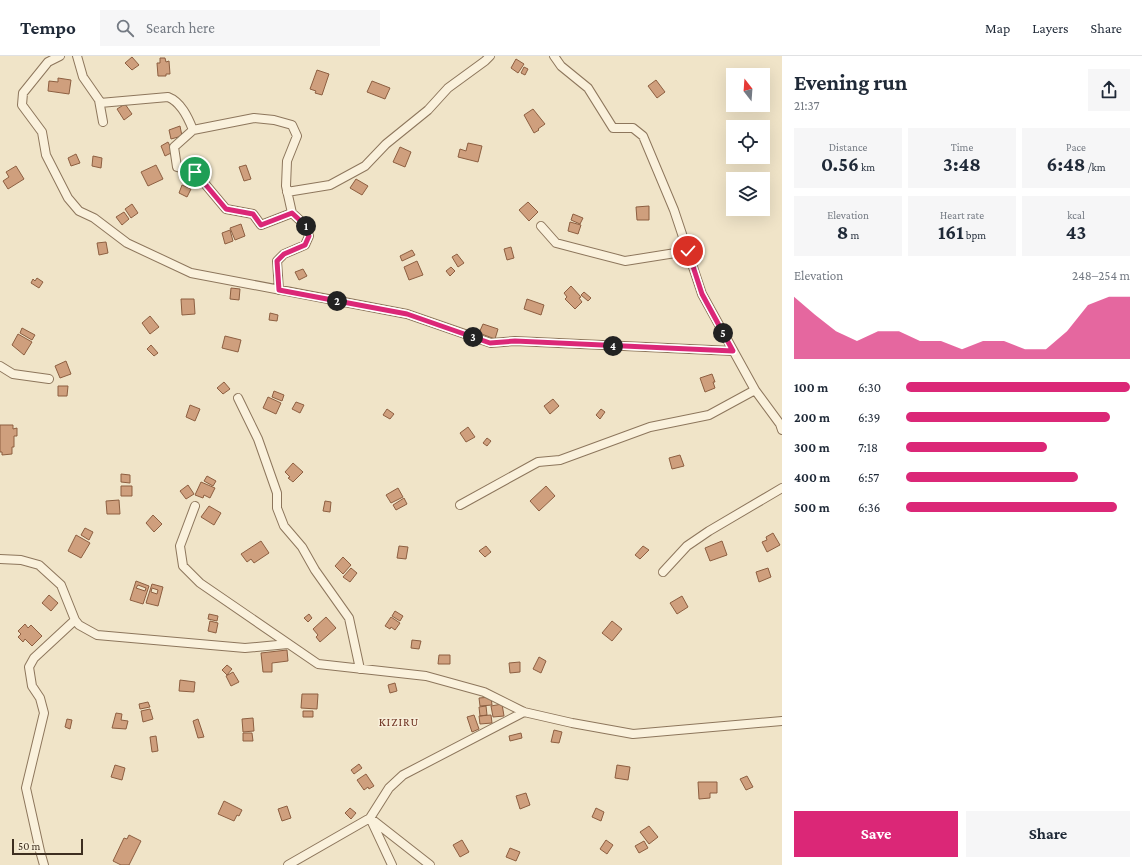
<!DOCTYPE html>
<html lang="en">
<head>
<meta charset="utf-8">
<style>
  :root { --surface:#fff; --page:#f6f6f7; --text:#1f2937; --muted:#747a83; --line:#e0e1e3; --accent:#db2777 }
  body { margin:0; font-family:"Crimson Pro",serif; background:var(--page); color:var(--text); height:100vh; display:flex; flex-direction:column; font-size:15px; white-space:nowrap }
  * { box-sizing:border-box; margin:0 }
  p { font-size:13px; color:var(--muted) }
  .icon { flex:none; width:22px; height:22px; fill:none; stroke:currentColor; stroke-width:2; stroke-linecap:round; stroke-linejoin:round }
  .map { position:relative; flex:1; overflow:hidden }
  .drawer { display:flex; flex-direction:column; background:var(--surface); width:360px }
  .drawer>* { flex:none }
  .needle { width:26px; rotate:343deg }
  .buttons { position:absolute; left:726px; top:12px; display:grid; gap:8px }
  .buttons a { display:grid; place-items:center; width:44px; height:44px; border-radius:0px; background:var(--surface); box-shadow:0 4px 16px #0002; font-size:20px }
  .scale { position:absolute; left:12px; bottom:10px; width:71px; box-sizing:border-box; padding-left:4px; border:2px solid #3d2e20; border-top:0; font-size:11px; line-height:14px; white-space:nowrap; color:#3d2e20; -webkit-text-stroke:3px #f7eed8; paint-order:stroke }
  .pin { position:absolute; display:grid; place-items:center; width:34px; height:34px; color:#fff; margin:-17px; border:2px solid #fff; border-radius:50%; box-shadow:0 1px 4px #0007 }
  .km { position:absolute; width:20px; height:20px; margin:-10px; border-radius:50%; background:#222; color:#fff; font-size:11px; line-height:20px; text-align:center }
  .round { display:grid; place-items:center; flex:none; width:42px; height:42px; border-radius:0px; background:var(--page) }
  .head { display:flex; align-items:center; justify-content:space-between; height:68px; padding:0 12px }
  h1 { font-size:22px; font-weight:700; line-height:30px }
  .stats { display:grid; grid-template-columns:repeat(3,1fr); gap:6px; height:68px; padding:4px 12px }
  .stats div { display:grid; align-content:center; border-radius:0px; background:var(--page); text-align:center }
  .stats b { font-size:20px; font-weight:700 }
  .stats small { font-size:11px; font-weight:400 }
  .stats p { font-size:11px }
  .chart { height:112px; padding:8px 12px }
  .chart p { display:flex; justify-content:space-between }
  .chart svg { width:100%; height:72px; margin-top:4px; fill:var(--accent); opacity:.7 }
  .primary-button { display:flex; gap:8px; margin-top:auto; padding:8px 12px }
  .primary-button a { flex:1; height:46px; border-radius:0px; background:var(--accent); color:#fff; font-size:16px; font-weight:700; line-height:46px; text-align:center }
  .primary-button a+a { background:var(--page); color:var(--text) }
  ul { padding:0 12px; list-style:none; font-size:13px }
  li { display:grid; grid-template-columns:64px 48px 1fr; align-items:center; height:30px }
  li i { height:10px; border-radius:5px; background:var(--accent) }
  header { display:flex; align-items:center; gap:24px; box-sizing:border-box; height:56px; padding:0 20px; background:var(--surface); border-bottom:1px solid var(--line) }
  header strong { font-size:19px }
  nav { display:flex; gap:22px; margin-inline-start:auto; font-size:14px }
  .search { width:280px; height:36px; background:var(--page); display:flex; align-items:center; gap:10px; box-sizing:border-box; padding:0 14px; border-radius:0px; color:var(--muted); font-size:15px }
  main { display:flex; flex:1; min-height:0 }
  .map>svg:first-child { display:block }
  .building { fill:#cf9f7d; stroke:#8d5f41; fill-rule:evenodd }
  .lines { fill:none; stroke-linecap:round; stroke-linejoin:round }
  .minor-casing { stroke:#8d765c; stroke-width:10 }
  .minor { stroke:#faf1dc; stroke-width:8 }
  .route-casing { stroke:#fff; stroke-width:8 }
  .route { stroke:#db2777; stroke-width:5 }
  .labels { text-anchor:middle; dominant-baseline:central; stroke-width:3; stroke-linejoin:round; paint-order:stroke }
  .quarter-label { font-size:12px; letter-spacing:1px; fill:#6b2e1e; stroke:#f7eed8 }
</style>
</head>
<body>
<header>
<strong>Tempo</strong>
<div class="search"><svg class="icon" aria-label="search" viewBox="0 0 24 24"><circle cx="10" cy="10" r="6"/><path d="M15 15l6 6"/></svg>Search here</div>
<nav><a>Map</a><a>Layers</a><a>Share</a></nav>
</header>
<main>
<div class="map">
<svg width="782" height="809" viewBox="0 0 782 809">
  <rect width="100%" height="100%" fill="#f0e4c8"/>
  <path class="building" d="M132,1L139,9L132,14L125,7Z
    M160,2H165L166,6L169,5L170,18H166V20H158L157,7H160Z
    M516,3L524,8L518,17L511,12Z
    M524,11L528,13L525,19L521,17Z
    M317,14L329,18L322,39L315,37L316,35L310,33Z
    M58,22L71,24L69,38L48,35L49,25L58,26Z
    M656,24L665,36L657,42L648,30Z
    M372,25L390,32L385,43L367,36Z
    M125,48L132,58L124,64L117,53Z
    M533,53L545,68L538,73L539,74L534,77L524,59Z
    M180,70L182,80L171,83L169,74Z
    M168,86L173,96L165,100L161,90Z
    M468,87L482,90L478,106L458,101L460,93L466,95Z
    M400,91L411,96L405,111L393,106Z
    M76,98L80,107L71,110L68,102Z
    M93,100L102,102L101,112L92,110Z
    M156,109L163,123L148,130L141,116Z
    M246,109L251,123L244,125L239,111Z
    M16,110L24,123L8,133L3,125L9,121L6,116Z
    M356,123L368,130L362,139L350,132Z
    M182,129L191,133L187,141L179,137Z
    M528,146L538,156L529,165L519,154Z
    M132,148L138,157L131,162L125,153Z
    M649,150V164H637L636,151Z
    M124,156L129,163L122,169L116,161Z
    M573,158L583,162L580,168L571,164Z
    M570,166L581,169L578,178L568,175Z
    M241,168L245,180L235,184L230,172Z
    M230,174L233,185L225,188L222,177Z
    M106,186L108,197L99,199L97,187Z
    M511,191L514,202L507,204L504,193Z
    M412,194L415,199L402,205L400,200Z
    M457,198L464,207L458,211L452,201Z
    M417,205L423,219L409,224L404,211Z
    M451,211L455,215L450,220L446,215Z
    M303,213L307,220L299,224L295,216Z
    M37,222L43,226L39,232L31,227L33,223L35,225Z
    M571,230L581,241L579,242L582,246L575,253L565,243L567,241L564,237Z
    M231,232L240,233L239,244L230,243Z
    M584,236L591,242L588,245L581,239Z
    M181,243H194L195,258L182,259Z
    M527,243L544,249L541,259L524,253Z
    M270,257L278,259L277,265L269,264Z
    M150,260L159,271L150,278L142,267Z
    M483,268L498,273L495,283L479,277Z
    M22,272L35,279L32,284L20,277Z
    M18,278L32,286L24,299L12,289Z
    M225,280L241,284L238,296L222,292Z
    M151,289L158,297L154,300L147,293Z
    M66,305L71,318L60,322L55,310Z
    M712,318L715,326H713L715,332L705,336L700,322Z
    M224,326L230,333L223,338L217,332Z
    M58,330H68L67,340H58Z
    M274,335L284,339L282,345L272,341Z
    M268,341L281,347L276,358L263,352Z
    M553,343L559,350L550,358L544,350Z
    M296,346L304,349L300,357L292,353Z
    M190,349L200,353L195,365L186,361Z
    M387,353L394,358L390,363L383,359Z
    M601,353L605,356L600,363L596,359Z
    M0,369H13V373L17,372V380H14V391H12V398L2,399V396H0Z
    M468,371L475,381L466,386L460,377Z
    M487,382L491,385L487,390L483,387Z
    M680,399L684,410L672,413L669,402Z
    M293,407L303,416L293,426L288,422L290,421L285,416Z
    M121,418L130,419V427L121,426Z
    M207,420L216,425L213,430L204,425Z
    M201,426L215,432L210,442L204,439L203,442L195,439Z
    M188,429L194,438L186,443L180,435Z
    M121,430H132V440H121Z
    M546,430L555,440L539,455L530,445Z
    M398,432L403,441L391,447L386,439Z
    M404,442L407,448L396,454L393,449Z
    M119,444L120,458H107L106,445Z
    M325,445L331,446L330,456L323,455Z
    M209,450L221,457L214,469L201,461Z
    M153,459L162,468L154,476L146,467Z
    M85,472L93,476L89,484L81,479Z
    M773,477L780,489L767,496L762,486L767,484L766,481Z
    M76,479L90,487L81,502L68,495Z
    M261,485L269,497L254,507L251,503L247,506L241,498Z
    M722,485L727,499L710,505L705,492Z
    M399,490L408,491L406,503L397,502Z
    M486,490L491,496L485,501L479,495Z
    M643,490L649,494L640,503L635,499Z
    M343,501L351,509L343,518L335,510Z
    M351,512L357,517L350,526L343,521Z
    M768,512L771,521L759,526L756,516Z
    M136,525L149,530L143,548L130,544ZM138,529L146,532L145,535L136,532Z
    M152,528L163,531L158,550L146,547ZM152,532L158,534L157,538L151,536Z
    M49,539L58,547L51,555L42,547Z
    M682,540L688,551L677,558L670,547Z
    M395,555L403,560L400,565L392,560Z
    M209,558L218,560L217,565L208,563Z
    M309,558L312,562L308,566L304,562Z
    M326,561L336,572L320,586L316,581L318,579L313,573Z
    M391,561L400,567L395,574L391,571L390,573L385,570Z
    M210,565L218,567L216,577L208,575Z
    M612,565L622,573L612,585L602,577Z
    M25,568L28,572L31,569L42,580L32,590L25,583L23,586L18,581L21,578L18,575Z
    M412,584L421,585L419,593L411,592Z
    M287,594L288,605L272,607V616H263L261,597Z
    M439,599H450V608H438Z
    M539,601L546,605L541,617L533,613Z
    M520,606V616L510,617L509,607Z
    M227,609L232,613L227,619L222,614Z
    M233,616L239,626L231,630L226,620Z
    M180,624L195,626L194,636L179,635Z
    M395,627L397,635L390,637L388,629Z
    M302,638H318L317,653L301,652Z
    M491,641L492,649L480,650L479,642Z
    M148,646L150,651L140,653L139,648Z
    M502,648L504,660L493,661L491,650Z
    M486,650L487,659L480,660L479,651Z
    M150,653L153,663L143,666L141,655Z
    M303,655H313V661H303Z
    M116,657L122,658L121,664L128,665L126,673L112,672Z
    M474,659L479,673L472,676L467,661Z
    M491,659L492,667L480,668L479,660Z
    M253,662L254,675L243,676L242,663Z
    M67,663L72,664L70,673L65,671Z
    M198,663L204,681L198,682L193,665Z
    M554,674L562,676L559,687L551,686Z
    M243,677H252L253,685H243Z
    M521,677L522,682L510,685L509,680Z
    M156,680L158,695L152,696L150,681Z
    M359,708L362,712L354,718L351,714Z
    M115,709L125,712L122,724L111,721Z
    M617,709L630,711L628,724L615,722Z
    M366,718L374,730L369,733L368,731L364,734L357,724Z
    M747,720L753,731L746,734L740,723Z
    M698,726H717V737H710V742L699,743Z
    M526,737L530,749L520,753L516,740Z
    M224,745L242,754L239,760L237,759L234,765L218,758Z
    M287,750L291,762L282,765L278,753Z
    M350,752L356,757L351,763L345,757Z
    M596,752L604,756L601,765L592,761Z
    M649,770L658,781L649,788L640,776Z
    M129,779L141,785L129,809H121L113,805L124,782L127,783Z
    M462,784L469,796L460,801L453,789Z
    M606,784L613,789L607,798L600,793Z
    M644,785L648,792L639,797L635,790Z
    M510,792L520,796L516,805L506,801Z"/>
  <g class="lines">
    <defs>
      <path id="minor" d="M60,0L48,6L23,37L22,49L42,76L46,99L68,142L79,155L94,162L127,187L191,217L407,258L491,287L515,285L733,295
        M77,0L83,21L99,44L103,66
        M554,0L561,10L588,32L613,72H633L643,80L674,154L702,238L755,334L780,368L782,374
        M100,47L168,41C181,46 188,61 193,74L254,62L274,64L292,69L297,80L287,105L286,130L292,157L305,169L309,180L305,189L284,198L277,205L279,234
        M193,74L174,91L177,111L195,116L226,153L253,158L261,169L292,157
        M287,136L330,129L365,110L386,88L428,54L448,32L485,5L490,0
        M541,170L556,187L625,205L688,195
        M0,310L13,318L49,323
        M238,342L258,383L277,437V452L284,470L302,491L315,514L349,562L360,613
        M460,449L538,406L560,404L650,371L709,359L755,334
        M195,450L180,490L183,510L200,527L318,608L426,620L484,636L524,656L572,667L633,678L782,665
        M0,503L21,504L39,509L61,529L75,564L79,569L97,579L245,592L288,588
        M663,516L687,490L709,475L782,432
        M370,762L430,809
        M371,764L392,809
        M44,809L40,795L26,732L44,657L40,642L32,630L29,611L34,602L75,564
        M288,809L370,762L389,732L403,719L524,656"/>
    </defs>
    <use href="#minor" class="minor-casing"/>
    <use href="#minor" class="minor"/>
  </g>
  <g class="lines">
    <defs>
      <path id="route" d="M195,116L226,153L253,158L261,169L292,157L305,169L309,180L305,189L284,198L277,205L279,234L407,258L490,287L515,285L733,295L702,238L688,195"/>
    </defs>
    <use href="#route" class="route-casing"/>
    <use href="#route" class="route"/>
  </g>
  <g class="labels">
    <g class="quarter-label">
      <text x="399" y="666">KIZIRU</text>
    </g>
  </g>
</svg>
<div class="buttons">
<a><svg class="needle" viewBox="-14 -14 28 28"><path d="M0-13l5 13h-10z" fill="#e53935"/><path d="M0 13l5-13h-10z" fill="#747a83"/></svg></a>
<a><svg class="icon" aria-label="locate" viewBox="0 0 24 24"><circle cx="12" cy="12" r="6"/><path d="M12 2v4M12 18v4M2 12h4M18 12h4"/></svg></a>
<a><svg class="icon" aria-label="layers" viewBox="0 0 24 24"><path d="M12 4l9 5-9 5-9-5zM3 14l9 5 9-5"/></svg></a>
</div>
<div class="scale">50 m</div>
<div class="pin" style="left:195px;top:116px;background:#1e9e55"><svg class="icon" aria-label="arrive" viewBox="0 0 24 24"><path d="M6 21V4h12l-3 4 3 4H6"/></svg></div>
<div class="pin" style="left:688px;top:195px;background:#d93025"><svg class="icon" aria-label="check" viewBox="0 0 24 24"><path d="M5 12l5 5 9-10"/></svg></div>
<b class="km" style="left:306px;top:170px">1</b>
<b class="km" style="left:337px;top:245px">2</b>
<b class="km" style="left:473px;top:281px">3</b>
<b class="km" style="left:613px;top:290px">4</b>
<b class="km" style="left:723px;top:277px">5</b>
</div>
<section class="drawer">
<div class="head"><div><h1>Evening run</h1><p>21:37</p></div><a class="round"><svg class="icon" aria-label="share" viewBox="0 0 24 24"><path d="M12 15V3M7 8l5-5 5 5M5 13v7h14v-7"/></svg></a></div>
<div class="stats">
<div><p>Distance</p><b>0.56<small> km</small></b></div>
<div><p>Time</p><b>3:48</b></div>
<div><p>Pace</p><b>6:48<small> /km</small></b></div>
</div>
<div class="stats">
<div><p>Elevation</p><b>8<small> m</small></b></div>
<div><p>Heart rate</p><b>161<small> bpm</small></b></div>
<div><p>kcal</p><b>43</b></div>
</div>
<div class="chart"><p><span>Elevation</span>248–254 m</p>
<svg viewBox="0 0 160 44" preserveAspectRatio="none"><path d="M0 44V6L10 17L20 27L30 33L40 27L50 27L60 33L70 33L80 38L90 33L100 33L110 38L120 38L130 27L140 11L150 6L160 6V44z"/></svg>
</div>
<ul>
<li><b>100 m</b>6:30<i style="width:100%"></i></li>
<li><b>200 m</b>6:39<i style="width:91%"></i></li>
<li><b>300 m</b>7:18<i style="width:63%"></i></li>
<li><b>400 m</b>6:57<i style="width:77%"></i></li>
<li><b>500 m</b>6:36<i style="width:94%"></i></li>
</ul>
<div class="primary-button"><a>Save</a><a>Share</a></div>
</section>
</main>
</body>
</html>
